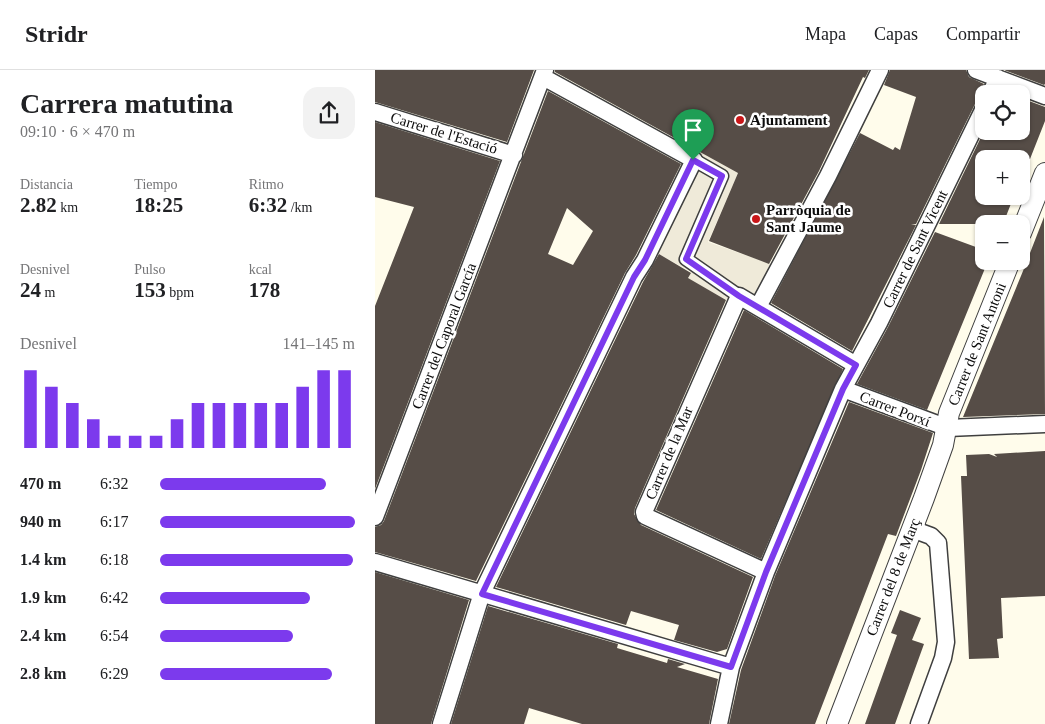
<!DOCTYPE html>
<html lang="es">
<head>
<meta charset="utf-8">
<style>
  :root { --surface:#fff; --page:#f2f2f2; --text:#202124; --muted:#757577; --line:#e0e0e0; --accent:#7c3aed }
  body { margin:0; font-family:Georgia,serif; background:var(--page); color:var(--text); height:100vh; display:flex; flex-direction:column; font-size:19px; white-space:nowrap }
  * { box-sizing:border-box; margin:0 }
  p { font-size:16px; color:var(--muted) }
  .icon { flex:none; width:28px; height:28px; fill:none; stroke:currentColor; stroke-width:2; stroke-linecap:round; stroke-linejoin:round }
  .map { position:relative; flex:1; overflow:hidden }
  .details { display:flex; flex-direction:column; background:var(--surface); width:375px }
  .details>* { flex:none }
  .fabs { position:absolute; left:600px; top:15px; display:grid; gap:10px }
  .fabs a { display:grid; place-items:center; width:55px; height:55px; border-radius:10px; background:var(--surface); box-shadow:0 1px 4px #0004; font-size:25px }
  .pin { position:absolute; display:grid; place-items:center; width:42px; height:42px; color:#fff; margin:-51px -21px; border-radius:50% 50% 50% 0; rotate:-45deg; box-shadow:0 0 5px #0007 }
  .pin .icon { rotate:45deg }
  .round { display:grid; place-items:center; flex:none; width:52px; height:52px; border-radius:15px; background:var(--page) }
  .overview { display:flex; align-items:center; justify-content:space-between; height:85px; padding:0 20px }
  h1 { font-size:28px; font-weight:800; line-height:38px }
  .stats { display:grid; grid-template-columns:repeat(3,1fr); gap:8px; height:85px; padding:5px 20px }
  .stats div { display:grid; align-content:center }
  .stats b { font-size:21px; font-weight:800 }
  .stats small { font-size:14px; font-weight:400 }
  .stats p { font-size:14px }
  .chart { height:140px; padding:10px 20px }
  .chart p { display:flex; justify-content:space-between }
  .chart svg { width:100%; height:90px; margin-top:5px; stroke:var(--accent); stroke-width:6 }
  ul { padding:0 20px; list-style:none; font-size:16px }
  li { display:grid; grid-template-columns:80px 60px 1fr; align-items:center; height:38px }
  li i { height:12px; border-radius:6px; background:var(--accent) }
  header { display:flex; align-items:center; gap:30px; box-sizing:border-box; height:70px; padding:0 25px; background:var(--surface); border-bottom:1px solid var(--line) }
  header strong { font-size:24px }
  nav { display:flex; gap:28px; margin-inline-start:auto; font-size:18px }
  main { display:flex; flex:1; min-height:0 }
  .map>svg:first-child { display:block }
  .plaza { fill:#efead9 }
  .building { fill:#564d47; fill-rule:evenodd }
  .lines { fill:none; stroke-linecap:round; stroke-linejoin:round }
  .pedestrian-casing { stroke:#3f3f3f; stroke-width:15 }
  .minor-casing { stroke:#3f3f3f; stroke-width:19 }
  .tertiary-casing { stroke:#3f3f3f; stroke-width:22 }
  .pedestrian { stroke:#fff; stroke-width:12 }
  .minor { stroke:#fff; stroke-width:16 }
  .tertiary { stroke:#fff; stroke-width:20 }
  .route-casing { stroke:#fff; stroke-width:10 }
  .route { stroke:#7c3aed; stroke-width:6 }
  .poi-dot { fill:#c91719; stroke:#fff; stroke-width:2 }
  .labels { text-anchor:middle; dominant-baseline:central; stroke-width:5; stroke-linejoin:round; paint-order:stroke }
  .poi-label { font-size:15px; font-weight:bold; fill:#0c0c0c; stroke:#fff; text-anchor:start }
  .street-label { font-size:15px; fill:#0c0c0c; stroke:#fff }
</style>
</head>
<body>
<header>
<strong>Stridr</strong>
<nav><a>Mapa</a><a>Capas</a><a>Compartir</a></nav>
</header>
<main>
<section class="details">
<div class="overview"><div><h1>Carrera matutina</h1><p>09:10 · 6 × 470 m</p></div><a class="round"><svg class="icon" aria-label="share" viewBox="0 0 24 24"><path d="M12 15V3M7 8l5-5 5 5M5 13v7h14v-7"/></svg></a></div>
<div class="stats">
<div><p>Distancia</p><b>2.82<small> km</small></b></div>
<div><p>Tiempo</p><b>18:25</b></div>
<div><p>Ritmo</p><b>6:32<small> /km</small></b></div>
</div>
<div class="stats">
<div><p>Desnivel</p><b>24<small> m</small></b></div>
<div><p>Pulso</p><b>153<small> bpm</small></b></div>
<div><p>kcal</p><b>178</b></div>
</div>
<div class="chart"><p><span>Desnivel</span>141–145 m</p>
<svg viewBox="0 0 160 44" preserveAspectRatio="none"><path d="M5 44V6M15 44V14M25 44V22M35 44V30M45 44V38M55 44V38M65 44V38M75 44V30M85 44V22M95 44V22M105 44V22M115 44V22M125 44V22M135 44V14M145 44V6M155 44V6"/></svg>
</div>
<ul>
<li><b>470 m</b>6:32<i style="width:85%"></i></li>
<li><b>940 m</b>6:17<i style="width:100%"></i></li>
<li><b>1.4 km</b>6:18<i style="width:99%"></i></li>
<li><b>1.9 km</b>6:42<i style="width:77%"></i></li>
<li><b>2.4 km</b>6:54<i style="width:68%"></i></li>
<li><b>2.8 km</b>6:29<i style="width:88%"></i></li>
</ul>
</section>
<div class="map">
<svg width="670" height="654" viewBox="0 0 670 654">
  <rect width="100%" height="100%" fill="#fffceb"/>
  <path class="plaza" d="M316,77L363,103L333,172L413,200L385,248L313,209L316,202L282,183L308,95Z"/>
  <path class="building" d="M0,0H159L132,72L0,32Z
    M180,0H494L490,8L488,7L444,101L394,194L334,171L363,103L180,2Z
    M515,0H591L594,7L609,14L605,24L606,29L600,34L541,154H536L541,155L477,281L396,233L485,63L518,80L520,77L525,80L541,27L509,15Z
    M629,0H670V14L669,15Z
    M173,21L306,94L261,185L250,203L101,511L0,482V457L6,455L9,451ZM192,138L218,161L198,195L173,184Z
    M646,28L670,37V51L655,89H609V126H639L628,154L616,150L615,154H564L609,61H646Z
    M0,52L125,91L0,419V236L39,137L0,127Z
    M669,147L670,344L588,347L648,201Z
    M560,162L609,180V191H613L552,340L482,314L513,257Z
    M284,184L316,203L313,208L351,230L260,438L259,444L266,455L378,507L352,579L342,582L299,570L304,555L256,541L251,555L121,517L268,212Z
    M369,240L468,299L386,489L281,440Z
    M474,332L558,363L546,400L521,466L513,464L440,654H354L366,600L400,506Z
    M670,381V526L626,528L628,568L622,569L624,588L594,589L586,406H592L591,385L614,384L622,387L619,384Z
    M0,502L94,530L56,654H0Z
    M113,536L243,574L242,578L292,593L293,589L310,594L302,597L343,609L334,654H207L154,638L149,654H76Z
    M525,540L546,548L537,570L549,574L520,654H490L522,565L516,563Z"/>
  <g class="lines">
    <defs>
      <path id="pedestrian" d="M319,90L347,106L311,189L364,226"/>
      <path id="minor" d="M601,0L670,26
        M615,24L623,8
        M0,42L139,85
        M383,237L453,106L505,0
        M468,319L573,358L670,354
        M0,447L170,0
        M537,459L556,466L563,473L571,572L568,588L544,654
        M0,492L356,597
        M391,502L270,446L269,442L364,226L481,295
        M66,654L107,523L259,207L270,190L319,90L168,7
        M344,654L356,597L391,502L468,319L504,253L609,38"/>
      <path id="tertiary" d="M646,163L670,103
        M462,654L549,428L568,375L574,343L635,191"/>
    </defs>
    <use href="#pedestrian" class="pedestrian-casing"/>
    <use href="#minor" class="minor-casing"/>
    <use href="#tertiary" class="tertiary-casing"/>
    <use href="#pedestrian" class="pedestrian"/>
    <use href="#minor" class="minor"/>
    <use href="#tertiary" class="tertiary"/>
  </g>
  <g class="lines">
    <defs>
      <path id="route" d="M318,90L347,106L311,189L364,226L481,295L468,319L391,502L356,597L107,524L259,207L270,190Z"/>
    </defs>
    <use href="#route" class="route-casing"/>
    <use href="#route" class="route"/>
  </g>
  <g class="poi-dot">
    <circle cx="365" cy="50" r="5"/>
    <circle cx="381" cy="149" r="5"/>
  </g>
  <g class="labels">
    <g class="poi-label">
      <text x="375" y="50">Ajuntament</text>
      <text x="391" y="140">Parròquia de<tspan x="391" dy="17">Sant Jaume</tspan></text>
    </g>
    <g class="street-label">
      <text transform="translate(69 63) rotate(17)">Carrer de l'Estació</text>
      <text transform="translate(540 179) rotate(-64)">Carrer de Sant Vicent</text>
      <text transform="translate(69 266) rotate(-69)">Carrer del Caporal García</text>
      <text transform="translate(602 274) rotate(-68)">Carrer de Sant Antoni</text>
      <text transform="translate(520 339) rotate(21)">Carrer Porxí</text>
      <text transform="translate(294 383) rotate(-67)">Carrer de la Mar</text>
      <text transform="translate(518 507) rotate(-69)">Carrer del 8 de Març</text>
    </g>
  </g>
</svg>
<div class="fabs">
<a><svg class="icon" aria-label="locate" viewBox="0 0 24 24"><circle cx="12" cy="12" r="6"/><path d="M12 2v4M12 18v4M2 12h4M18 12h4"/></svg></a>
<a>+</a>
<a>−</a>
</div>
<div class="pin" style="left:318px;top:90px;background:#1e9e55"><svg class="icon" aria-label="arrive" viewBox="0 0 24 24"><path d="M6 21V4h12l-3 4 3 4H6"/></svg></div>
</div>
</main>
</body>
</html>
